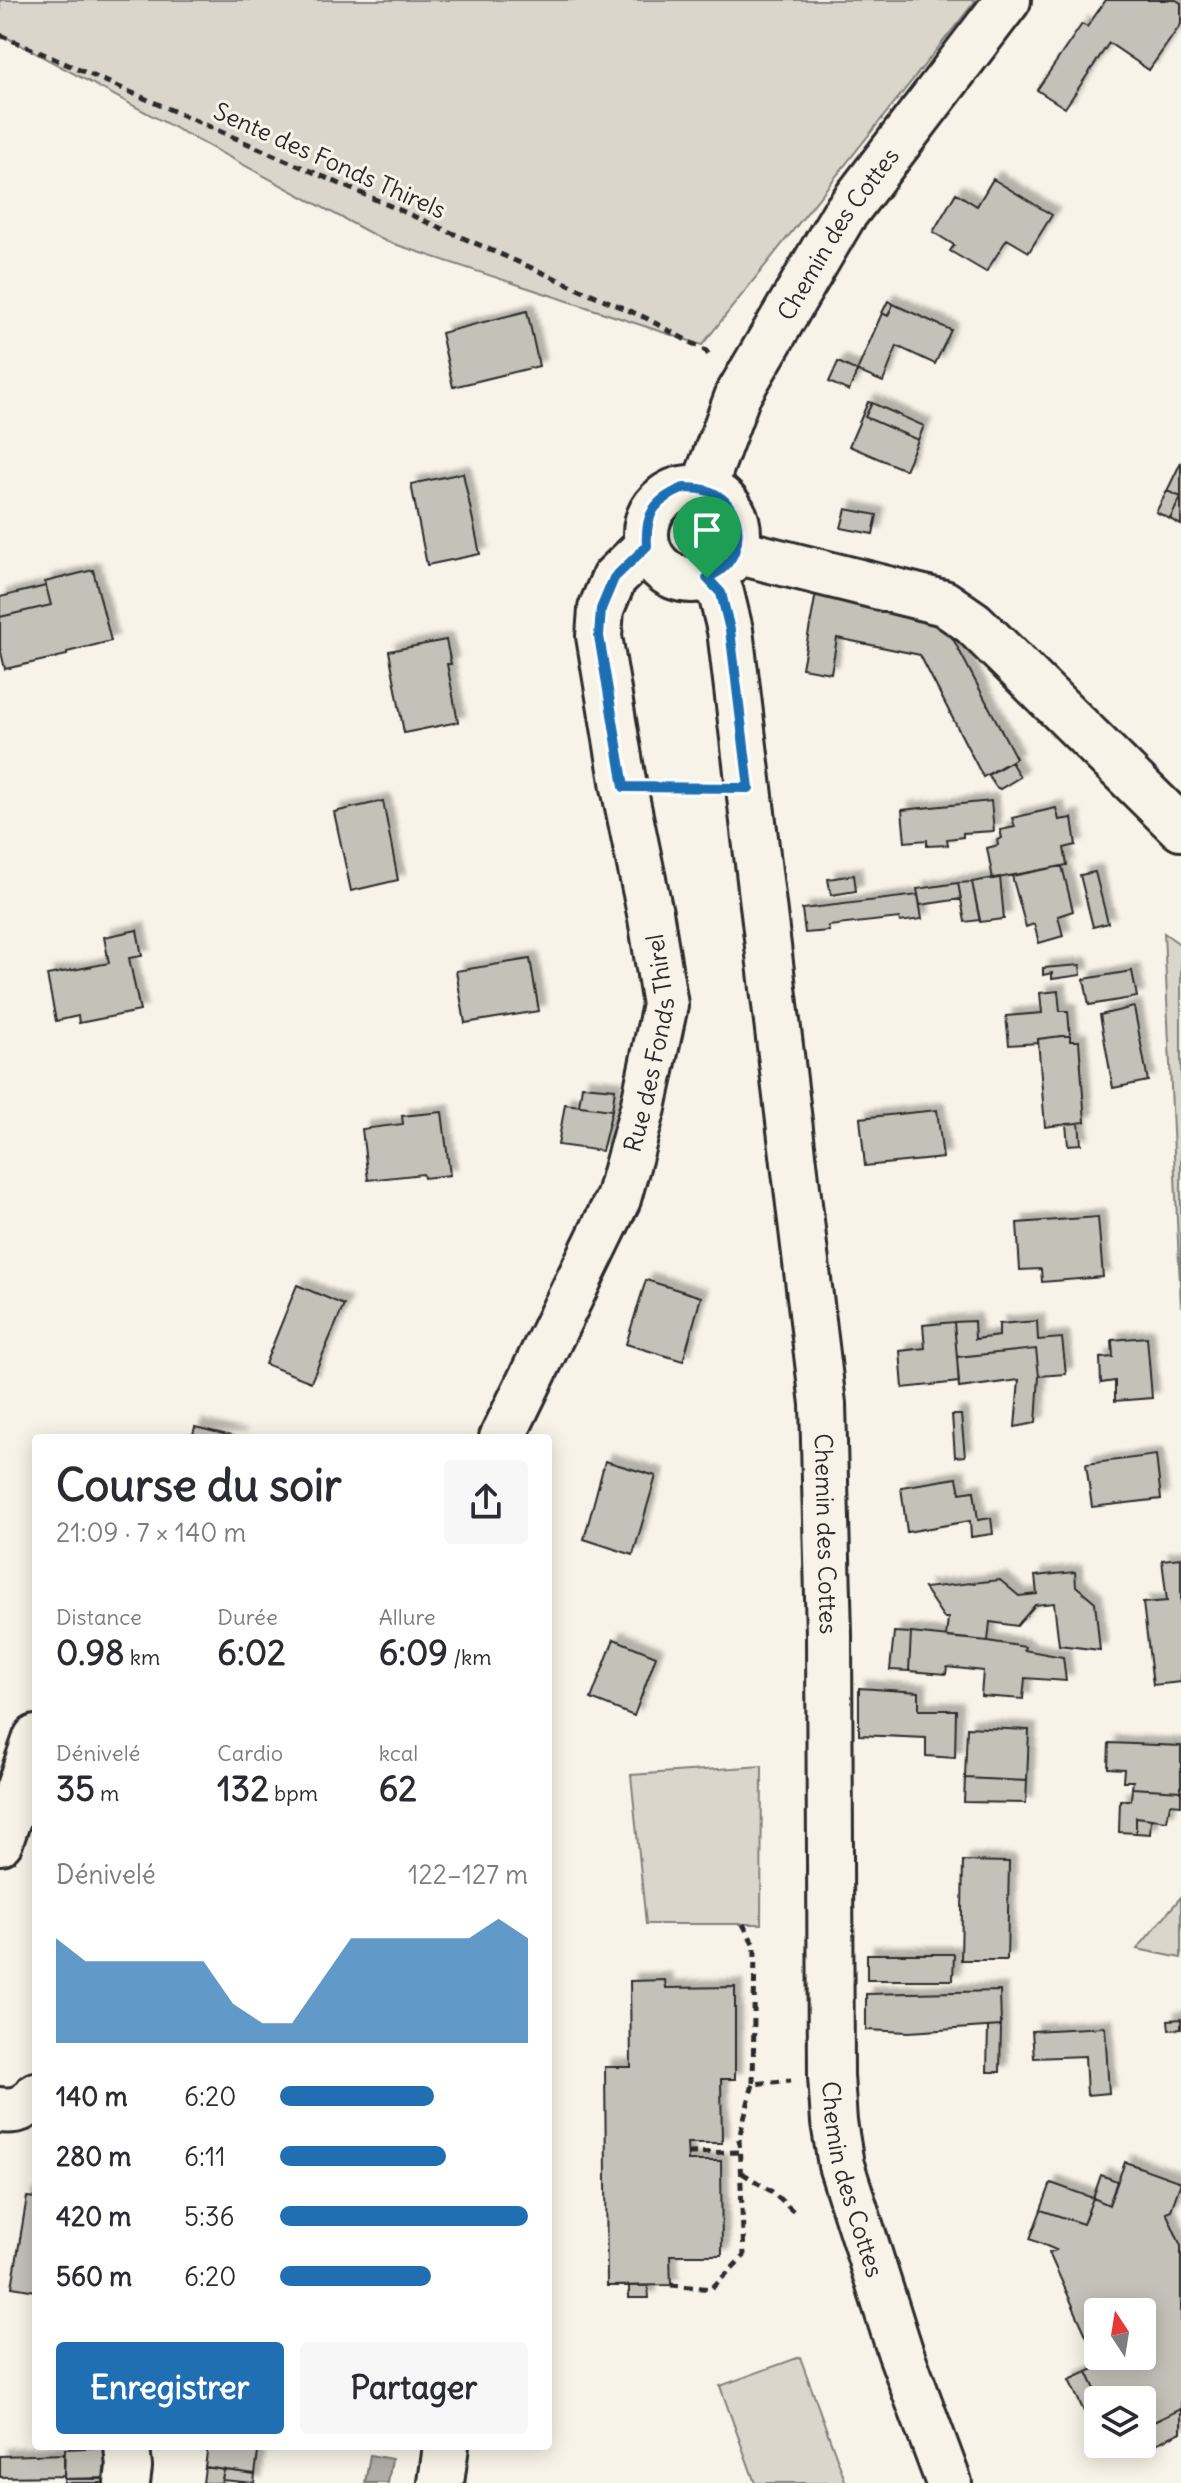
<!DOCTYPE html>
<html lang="fr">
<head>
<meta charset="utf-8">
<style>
  :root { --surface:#fff; --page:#f7f7f7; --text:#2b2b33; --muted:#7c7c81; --accent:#1f6fb2 }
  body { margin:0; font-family:Delius,sans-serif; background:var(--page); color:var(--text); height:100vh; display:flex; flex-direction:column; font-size:30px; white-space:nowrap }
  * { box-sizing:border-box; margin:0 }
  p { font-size:26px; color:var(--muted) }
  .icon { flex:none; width:44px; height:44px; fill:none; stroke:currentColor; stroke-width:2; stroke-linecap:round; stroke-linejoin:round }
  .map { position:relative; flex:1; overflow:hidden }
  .details { position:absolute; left:32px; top:1434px; width:520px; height:1016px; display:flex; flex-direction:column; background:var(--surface); border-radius:8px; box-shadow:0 4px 20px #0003 }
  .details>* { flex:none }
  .needle { width:52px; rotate:348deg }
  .fabs { position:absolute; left:1084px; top:2298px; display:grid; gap:16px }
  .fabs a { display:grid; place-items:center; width:72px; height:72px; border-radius:8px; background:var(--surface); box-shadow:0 4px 20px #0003; font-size:40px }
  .pin { position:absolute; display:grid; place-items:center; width:68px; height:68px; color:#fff; margin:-82px -34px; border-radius:50% 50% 50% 0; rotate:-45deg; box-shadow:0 0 8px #0007 }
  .pin .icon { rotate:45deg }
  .round { display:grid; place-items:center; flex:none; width:84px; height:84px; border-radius:8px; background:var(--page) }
  .headline { display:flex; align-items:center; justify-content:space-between; height:136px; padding:0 24px }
  h1 { font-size:44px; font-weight:700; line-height:60px }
  .stats { display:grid; grid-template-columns:repeat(3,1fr); gap:12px; height:136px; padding:8px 24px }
  .stats div { display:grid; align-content:center }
  .stats b { font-size:34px; font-weight:700 }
  .stats small { font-size:22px; font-weight:400 }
  .stats p { font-size:22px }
  .chart { height:224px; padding:16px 24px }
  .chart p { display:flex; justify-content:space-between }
  .chart svg { width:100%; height:144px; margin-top:8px; fill:var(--accent); opacity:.7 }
  .button { display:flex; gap:16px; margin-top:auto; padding:16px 24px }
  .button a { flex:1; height:92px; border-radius:8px; background:var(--accent); color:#fff; font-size:32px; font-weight:700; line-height:92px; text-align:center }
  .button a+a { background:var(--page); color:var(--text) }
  ul { padding:0 24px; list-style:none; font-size:26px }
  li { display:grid; grid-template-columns:128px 96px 1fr; align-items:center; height:60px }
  li i { height:20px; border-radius:10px; background:var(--accent) }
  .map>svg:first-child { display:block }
  .green { fill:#dad6cc; stroke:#82807c; stroke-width:2 }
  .water { fill:#afaca4; stroke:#7a7874; stroke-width:2 }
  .building { fill:#c4c1b9; stroke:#2b2b2b; stroke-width:2; fill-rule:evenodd; filter:url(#shadow) }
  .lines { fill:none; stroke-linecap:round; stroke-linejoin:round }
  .minor-casing { stroke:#2b2b2b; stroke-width:50 }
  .path { stroke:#2b2b2b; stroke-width:5; stroke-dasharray:8 6; stroke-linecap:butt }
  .minor { stroke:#f7f3e8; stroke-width:44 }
  .tree { fill:#9f9d96 }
  .route-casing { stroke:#fff; stroke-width:16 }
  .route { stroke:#1f6fb2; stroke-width:10 }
  .labels { text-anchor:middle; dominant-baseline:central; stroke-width:6; stroke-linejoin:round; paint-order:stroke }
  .street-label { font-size:24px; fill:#2b2b2b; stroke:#f7f3e8 }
</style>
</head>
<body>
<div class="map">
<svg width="1181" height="2483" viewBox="0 0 1181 2483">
  <defs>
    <filter id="shadow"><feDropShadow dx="7" dy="-7" stdDeviation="2" flood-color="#0004"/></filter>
  </defs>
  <rect width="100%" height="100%" fill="#f7f3e8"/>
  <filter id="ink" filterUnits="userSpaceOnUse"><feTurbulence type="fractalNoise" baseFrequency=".0125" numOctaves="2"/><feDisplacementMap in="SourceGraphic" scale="16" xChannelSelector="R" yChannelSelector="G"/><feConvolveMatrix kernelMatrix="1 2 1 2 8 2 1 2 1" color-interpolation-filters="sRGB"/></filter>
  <g filter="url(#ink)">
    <path class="green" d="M0,0H976L702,345L385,241L0,34Z
      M1164,933L1181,945V1307Z
      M762,1766L761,1924H646L631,1775Z
      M1181,1897V1958L1137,1949Z
      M800,2357L846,2483H755L720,2386Z"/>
    <path class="water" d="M370,2455L392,2459L388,2483H365Z"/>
    <path class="building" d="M1106,0H1176L1181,3V24L1149,70L1109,43L1065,108L1037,90L1082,24L1087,27Z
      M993,179L1052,215L1029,252L1007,239L986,272L950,251L954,245L933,232L956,193L977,206Z
      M888,301L893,304L888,316L882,313Z
      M893,304L951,330L935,364L897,346L883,382L857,371L882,313L888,316Z
      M527,311L539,366L453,387L441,333Z
      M838,362L857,371L849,391L829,382Z
      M868,402L872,403L865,417L918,440L905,470L849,446Z
      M872,403L924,426L918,440L865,417Z
      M1181,462V497L1167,491Z
      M463,473L480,554L427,565L411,484Z
      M1167,491L1181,497L1170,519L1156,512Z
      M1181,497V525L1170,519Z
      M846,509L877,515L873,534L841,528Z
      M93,570L111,641L67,652V655L5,669L0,648V617L51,605L45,582Z
      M46,586L51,605L0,617V597Z
      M816,593L942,618L1016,758L983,777L920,655L837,638L831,673L802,668Z
      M446,640L451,664H447L458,722L404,733L389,651Z
      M1011,762L1020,777L1000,789L996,787L988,775Z
      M383,801L398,880L351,891L334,812Z
      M991,801L994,831L963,833V837L947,839L948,845L927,846V840L905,842L902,810Z
      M1056,808L1059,820L1072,818L1076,845L1064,848L1067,865L993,879L987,848L998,845L997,840L1002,838L1000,830L1015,827L1012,818Z
      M1062,866L1073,911L1058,916L1063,936L1039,943L1034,924L1026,927L1012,876Z
      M1095,872L1108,923L1093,927L1080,875Z
      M854,875L856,891L831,895L828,879Z
      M1000,877L1004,919L980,922L972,882Z
      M972,882L980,920L965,922L958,883Z
      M958,883L961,899L920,905L917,889Z
      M918,895L922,919L900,922L899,918L828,926L829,931L805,933L802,909Z
      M137,930L142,956L129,958L140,1011L79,1023L78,1016L56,1021L47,975L109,963L104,937Z
      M530,959L539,1011L465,1023L456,971Z
      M1080,965L1081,975L1052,979V973L1043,975V968Z
      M1132,971L1137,997L1089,1005L1084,979Z
      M1058,991L1060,1011H1068L1070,1035L1038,1039V1043L1009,1045L1006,1016L1042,1013L1040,993Z
      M1134,1007L1148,1081L1113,1088L1100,1015Z
      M1070,1035V1041H1079L1085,1122L1045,1127L1038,1039Z
      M582,1086L615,1089L612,1110L579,1106Z
      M565,1104L612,1110L602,1151L558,1145Z
      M937,1110L943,1158L865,1166L860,1118Z
      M442,1112L450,1175L424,1178L423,1174L368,1180L362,1129L403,1124L402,1116Z
      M1079,1123L1081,1144L1068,1145L1066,1124Z
      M1098,1217L1103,1277L1042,1282L1041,1269L1020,1270L1017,1223Z
      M646,1280L701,1297L683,1361L626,1344Z
      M297,1285L344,1305L311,1382L265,1364Z
      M974,1321L975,1339L999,1336V1324L1037,1321L1038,1340L1062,1338L1066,1374L1039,1376L1036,1349L957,1357L954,1322Z
      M954,1322L959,1382L903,1388L900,1351L925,1348L923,1325Z
      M1147,1337L1152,1398L1115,1401V1381L1101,1383L1100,1358L1113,1357L1112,1340Z
      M1036,1349L1039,1376L1036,1423L1015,1427L1019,1380L959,1388L957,1357Z
      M952,1415H961L965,1456L955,1457Z
      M195,1427L240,1438H192Z
      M1156,1455L1161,1499L1092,1507L1086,1464Z
      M605,1461L656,1476L633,1555L584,1539Z
      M957,1478L960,1493L974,1491L978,1520L991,1518L993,1534L971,1537L970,1521L907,1532L901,1487Z
      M1181,1558V1682L1153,1685L1143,1603L1167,1601L1162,1560Z
      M1075,1572L1076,1586L1095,1602L1100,1650L1059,1645L1054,1603L1035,1605L1017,1626L990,1622L988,1641L946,1637L948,1618H944L924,1588L1000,1580L1019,1596L1037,1594L1035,1576Z
      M894,1632L911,1633L909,1671L890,1670Z
      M911,1633L988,1641L1025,1647L1024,1650L1063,1657L1066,1681L1025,1678L1023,1699L981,1696L983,1671L947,1667L946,1674L909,1671Z
      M614,1639L656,1656L634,1716L591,1699Z
      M859,1688L919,1692V1710H956L955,1758L926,1756V1738L859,1735Z
      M967,1727L1029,1730L1027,1781L965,1778Z
      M1109,1743L1181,1746V1791L1132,1788L1133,1781H1123L1124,1769L1108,1768Z
      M965,1778L1027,1781L1026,1803L964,1802Z
      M1132,1788L1181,1791V1805L1170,1804L1167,1821L1136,1817V1833L1119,1832L1120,1800H1131Z
      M1136,1817L1151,1819L1150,1834L1136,1833Z
      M963,1861L1009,1862L1007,1960H961Z
      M867,1954H954L953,1980H867Z
      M665,1980L666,1988L735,1987V2079H721L722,2143H687L688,2161H721L722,2255H670L671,2285L607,2286L605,2067H631L630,1981Z
      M1000,1991L1001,2026L909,2032L866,2030V1994Z
      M1181,2019V2029L1169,2030L1168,2020Z
      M1001,2026L1000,2072H987L988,2027Z
      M1105,2027L1109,2093L1087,2095L1085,2056L1034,2058L1032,2031Z
      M1125,2162L1181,2182L1171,2210L1166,2212L1181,2246V2409L1147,2425L1142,2413V2400H1136L1132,2392L1116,2400H1100L1087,2372L1100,2366L1049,2253L1056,2250L1030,2239L1041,2210L1083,2224L1093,2198L1109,2205ZM1098,2312H1142V2356H1098Z
      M1101,2175L1117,2181L1109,2205L1093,2198Z
      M1051,2183L1093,2198L1083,2224L1041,2210Z
      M27,2197L36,2198V2291L12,2287Z
      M629,2286H648L649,2298H629Z
      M1087,2372L1100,2400H1098V2441L1069,2380Z
      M1132,2392L1136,2400H1116Z
      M1181,2409V2432L1156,2444L1147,2425Z
      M208,2446H259L255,2474L205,2467Z
      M107,2447L103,2479H64L65,2449Z
      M64,2454V2476L0,2477V2456Z
      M205,2467L224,2470L221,2483H203Z
      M224,2470L255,2474L254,2483L222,2480Z
      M107,2478V2483H64V2479Z"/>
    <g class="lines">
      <defs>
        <g id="minor">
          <circle cx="692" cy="534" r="46"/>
          <path id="s1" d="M703,489L738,395L843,216L1008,0"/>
          <path d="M735,551L944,603L973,623L1181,828"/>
          <path id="s2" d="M707,578L721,593L730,630L823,1404L829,1635L831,2076L834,2122L841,2165L900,2351L949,2483"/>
          <path id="s3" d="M502,1438L618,1199L643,1108L665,1005L651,918L624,787L599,636L601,609L614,578L647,546"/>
          <path d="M0,1842L36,1738"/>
          <path d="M0,2110C15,2112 28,2108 36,2095"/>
          <path d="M127,2483L129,2467L127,2446"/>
          <path d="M441,2483L446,2446"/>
        </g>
      </defs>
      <use href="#minor" class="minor-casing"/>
      <path class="path" d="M0,35L646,318L706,351L711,358
        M665,787H707
        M743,1924L755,1947L753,2084
        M688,2153L740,2152
        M742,2173L771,2191L795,2213
        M671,2285L711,2289L744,2256L739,2138L753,2084L791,2080"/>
      <use href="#minor" class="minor"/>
    </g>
    <circle class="tree" cx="692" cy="531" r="12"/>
  </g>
  <g class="lines" filter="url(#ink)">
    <defs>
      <path id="route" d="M684,488C697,488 710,489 721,498C742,514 743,549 724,567C720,572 712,575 707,578L721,593L730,630L749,788L624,787L599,636L601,609L614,578L647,546C645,514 654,500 684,488Z"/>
    </defs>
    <use href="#route" class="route-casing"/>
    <use href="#route" class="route"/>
  </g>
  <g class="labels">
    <g class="street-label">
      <text transform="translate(330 160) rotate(24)">Sente des Fonds Thirels</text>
      <text stroke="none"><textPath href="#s1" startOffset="290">Chemin des Cottes</textPath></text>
      <text stroke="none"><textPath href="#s3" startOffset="426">Rue des Fonds Thirel</textPath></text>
      <text stroke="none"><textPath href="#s2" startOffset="968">Chemin des Cottes</textPath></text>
      <text stroke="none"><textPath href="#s2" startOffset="1616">Chemin des Cottes</textPath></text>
    </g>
  </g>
</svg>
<div class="fabs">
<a><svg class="needle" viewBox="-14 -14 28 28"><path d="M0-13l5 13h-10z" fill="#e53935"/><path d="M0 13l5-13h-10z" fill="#7c7c81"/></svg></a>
<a><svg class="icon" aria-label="layers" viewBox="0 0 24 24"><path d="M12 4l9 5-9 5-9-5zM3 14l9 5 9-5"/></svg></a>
</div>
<div class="pin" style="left:707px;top:578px;background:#1e9e55"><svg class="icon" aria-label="arrive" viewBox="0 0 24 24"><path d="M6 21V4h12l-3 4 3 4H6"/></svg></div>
<section class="details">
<div class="headline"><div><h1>Course du soir</h1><p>21:09 · 7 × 140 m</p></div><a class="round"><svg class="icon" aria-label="share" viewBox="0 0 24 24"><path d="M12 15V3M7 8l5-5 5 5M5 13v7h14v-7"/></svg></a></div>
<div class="stats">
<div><p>Distance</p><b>0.98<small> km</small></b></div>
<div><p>Durée</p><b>6:02</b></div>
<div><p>Allure</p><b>6:09<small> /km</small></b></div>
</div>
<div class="stats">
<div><p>Dénivelé</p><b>35<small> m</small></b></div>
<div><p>Cardio</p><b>132<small> bpm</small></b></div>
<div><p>kcal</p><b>62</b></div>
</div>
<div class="chart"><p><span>Dénivelé</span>122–127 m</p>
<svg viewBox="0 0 160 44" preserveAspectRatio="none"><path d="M0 44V12L10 19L20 19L30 19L40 19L50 19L60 32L70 38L80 38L90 25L100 12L110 12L120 12L130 12L140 12L150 6L160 12V44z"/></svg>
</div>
<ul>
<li><b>140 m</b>6:20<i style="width:62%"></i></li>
<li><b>280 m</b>6:11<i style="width:67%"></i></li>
<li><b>420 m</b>5:36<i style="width:100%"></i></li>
<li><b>560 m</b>6:20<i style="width:61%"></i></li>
</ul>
<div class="button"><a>Enregistrer</a><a>Partager</a></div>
</section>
</div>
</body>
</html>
